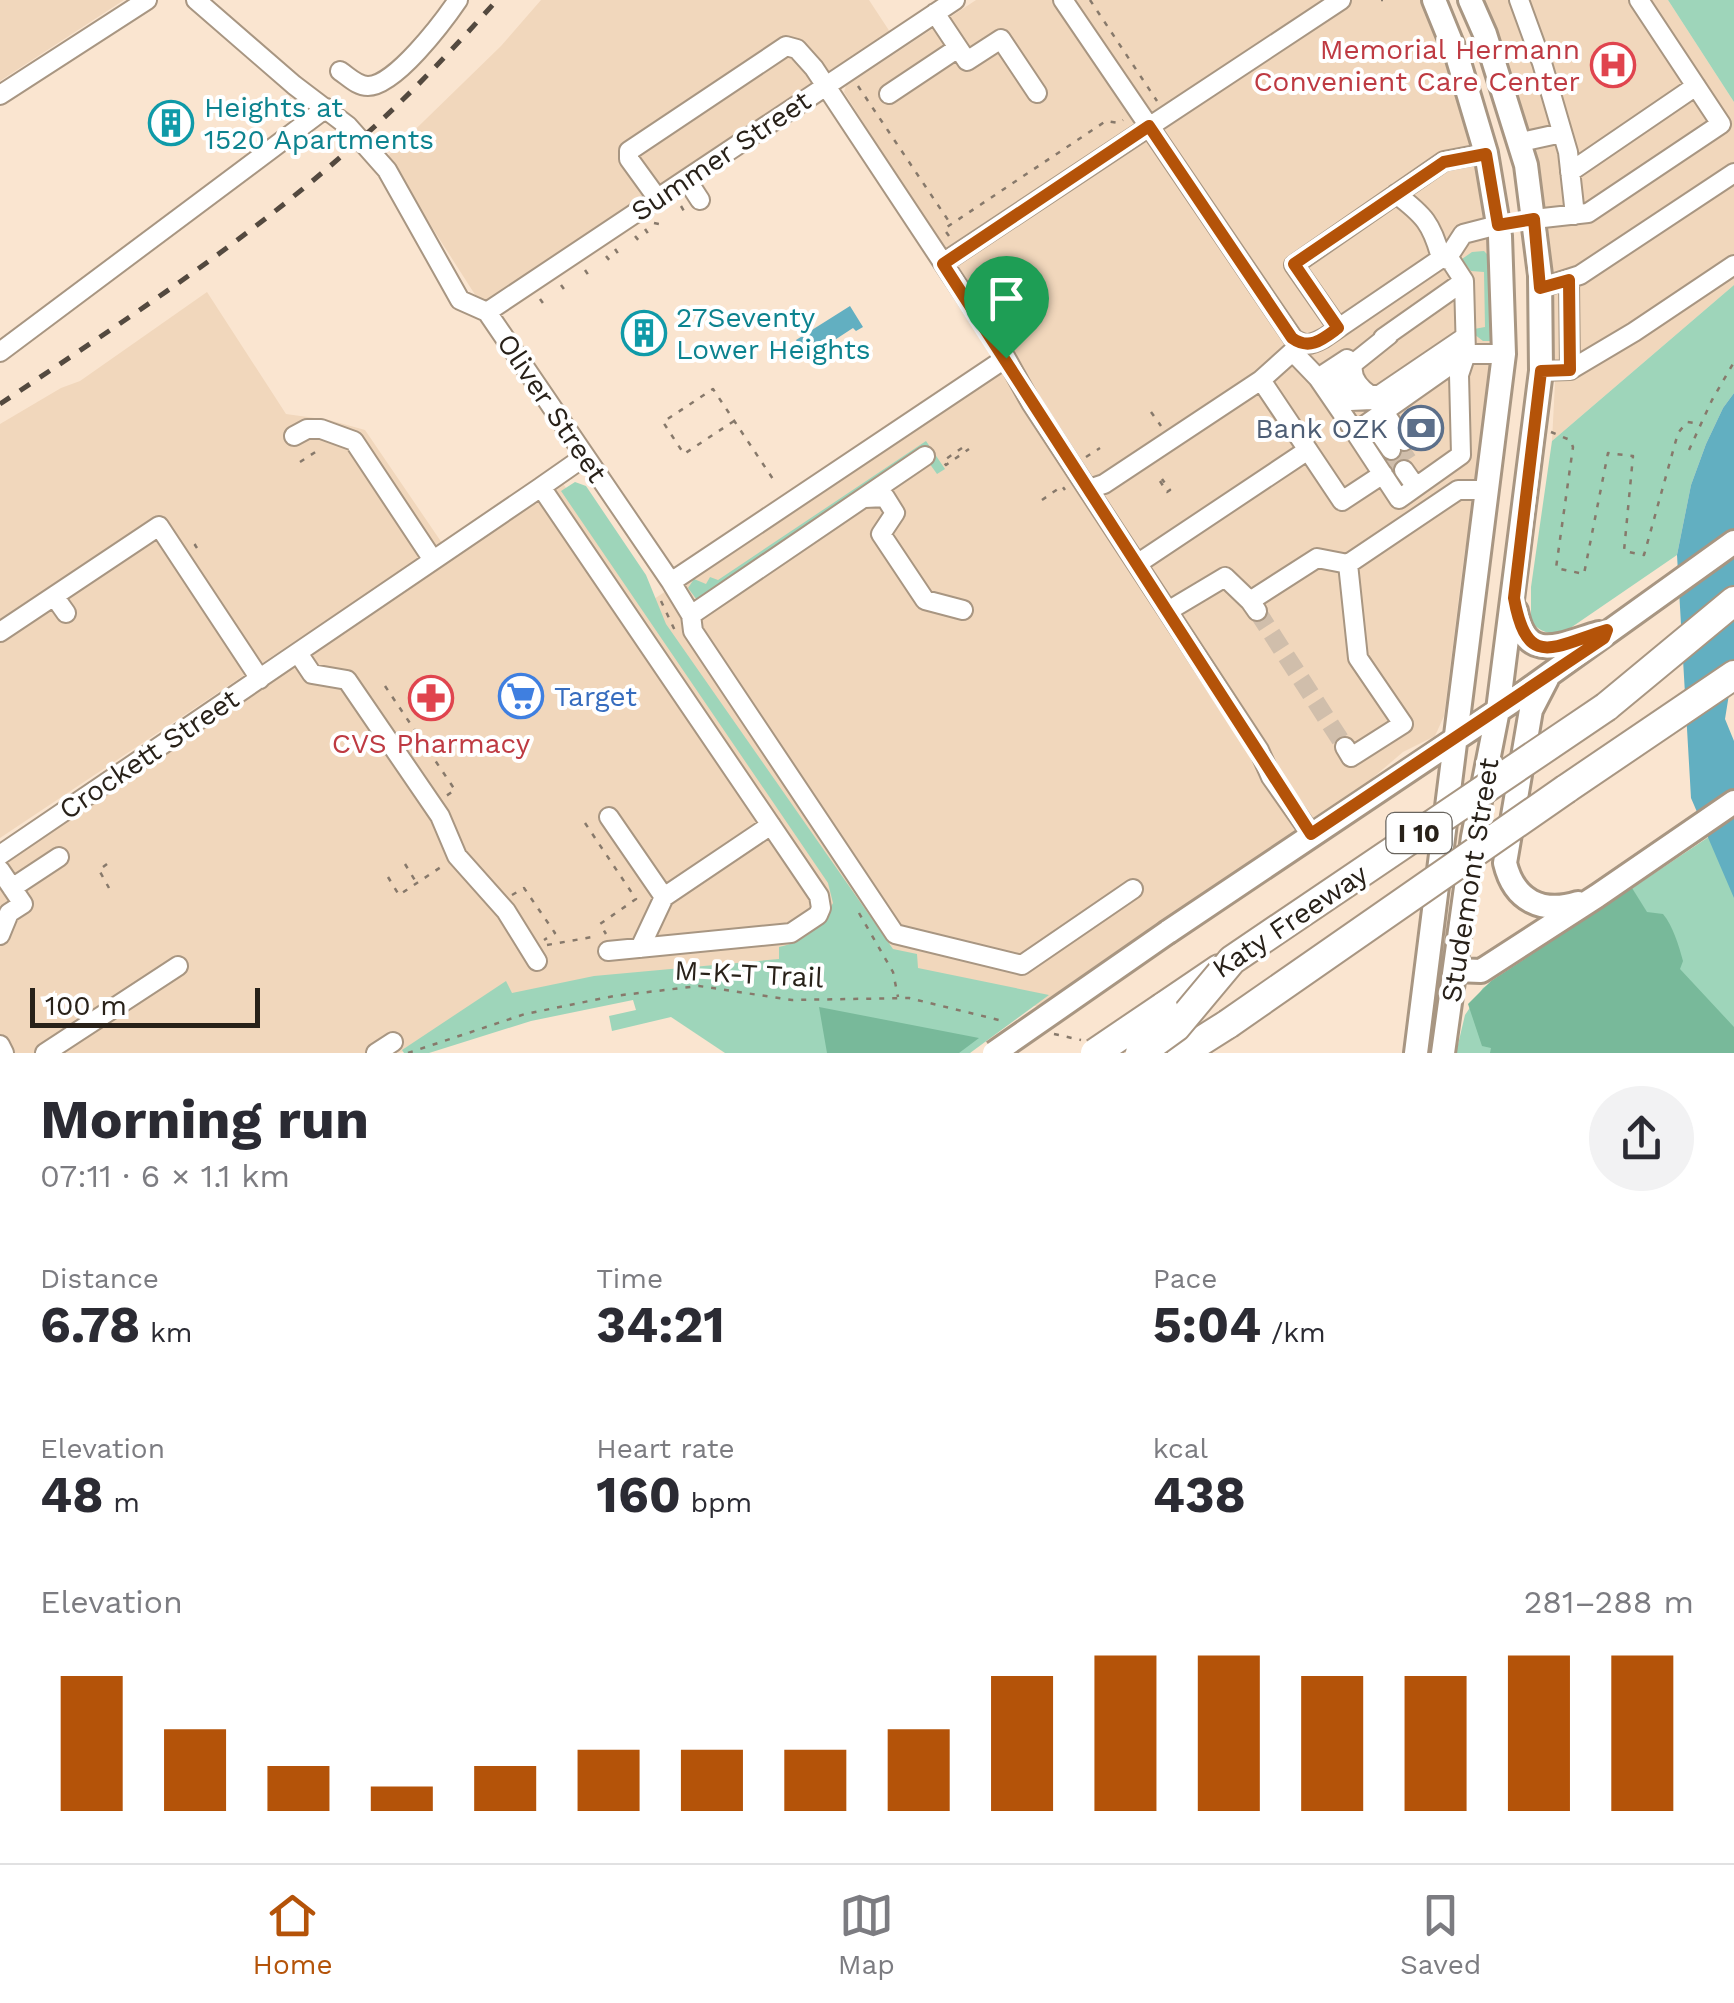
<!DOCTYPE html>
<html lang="en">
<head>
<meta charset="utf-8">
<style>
  :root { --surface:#fff; --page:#f2f2f3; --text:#2b2b33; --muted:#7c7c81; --line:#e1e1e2; --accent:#b45309 }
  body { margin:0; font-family:"Work Sans",sans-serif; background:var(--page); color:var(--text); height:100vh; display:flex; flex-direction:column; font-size:38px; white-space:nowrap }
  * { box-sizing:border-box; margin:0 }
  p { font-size:32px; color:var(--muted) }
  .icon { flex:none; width:55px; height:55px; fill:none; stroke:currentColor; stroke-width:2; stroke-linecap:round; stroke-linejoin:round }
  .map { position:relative; height:1053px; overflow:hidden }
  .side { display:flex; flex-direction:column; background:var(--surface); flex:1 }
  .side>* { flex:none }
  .scale { position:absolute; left:30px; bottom:25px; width:230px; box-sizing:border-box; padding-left:10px; border:5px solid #282119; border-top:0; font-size:28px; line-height:35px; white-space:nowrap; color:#282119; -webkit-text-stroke:8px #fff; paint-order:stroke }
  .pin { position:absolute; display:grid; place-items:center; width:85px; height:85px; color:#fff; margin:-102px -42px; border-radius:50% 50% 50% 0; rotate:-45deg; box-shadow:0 0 10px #0007 }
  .pin .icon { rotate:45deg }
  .round { display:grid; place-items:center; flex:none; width:105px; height:105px; border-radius:52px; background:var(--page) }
  .summary { display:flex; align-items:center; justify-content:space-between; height:170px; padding:0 40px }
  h1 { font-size:55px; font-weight:700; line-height:75px }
  .stats { display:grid; grid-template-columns:repeat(3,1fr); gap:15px; height:170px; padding:10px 40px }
  .stats div { display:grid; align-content:center }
  .stats b { font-size:50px; font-weight:700 }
  .stats small { font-size:28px; font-weight:400 }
  .stats p { font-size:28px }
  .chart { height:280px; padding:20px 40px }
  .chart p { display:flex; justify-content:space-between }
  .chart svg { width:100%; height:180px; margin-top:10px; stroke:var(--accent); stroke-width:6 }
  .tab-bar { display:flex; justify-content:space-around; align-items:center; height:140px; border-top:2px solid var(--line); background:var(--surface); font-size:28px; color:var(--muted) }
  .tab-bar a { display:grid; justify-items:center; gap:5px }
  .tab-bar .selected { color:var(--accent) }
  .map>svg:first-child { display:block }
  .built { fill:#f1d7bc }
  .green { fill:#9ed5ba }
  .forest { fill:#78b99a }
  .water { fill:#62afc1 }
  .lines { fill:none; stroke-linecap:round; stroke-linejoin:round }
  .minor-tunnel { stroke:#d0beab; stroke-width:18; stroke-dasharray:18 9; stroke-linecap:butt }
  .minor-casing { stroke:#a89682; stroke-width:22 }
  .major-casing { stroke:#a89682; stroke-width:28 }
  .highway-casing { stroke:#a89682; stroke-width:32 }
  .path { stroke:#87796b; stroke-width:2.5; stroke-dasharray:5 8; stroke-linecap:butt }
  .minor { stroke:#fff; stroke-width:18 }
  .major { stroke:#fff; stroke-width:22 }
  .highway { stroke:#fff; stroke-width:28 }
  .rail { stroke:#53493f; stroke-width:5; stroke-dasharray:12 12; stroke-linecap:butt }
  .major-bridge-casing { stroke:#a89682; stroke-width:28; stroke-linecap:butt }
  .highway-bridge-casing { stroke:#a89682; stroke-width:32; stroke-linecap:butt }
  .major-bridge { stroke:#fff; stroke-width:22 }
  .highway-bridge { stroke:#fff; stroke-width:28 }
  .route-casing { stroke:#fff; stroke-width:20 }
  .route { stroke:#b45309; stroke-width:12 }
  .labels { text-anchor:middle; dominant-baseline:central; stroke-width:8; stroke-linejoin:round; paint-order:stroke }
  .shield { fill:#fff; stroke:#68645e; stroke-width:2.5 }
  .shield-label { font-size:25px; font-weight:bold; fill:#282119 }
  .health-label { font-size:28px; fill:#be3a42; stroke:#fff; text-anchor:end }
  .culture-label { font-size:28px; fill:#0d838f; stroke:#fff; text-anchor:start }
  .street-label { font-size:28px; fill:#282119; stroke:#fff }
  .service-label { font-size:28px; fill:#4e5e75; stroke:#fff; text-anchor:end }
  .shop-label { font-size:28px; fill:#366cbe; stroke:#fff; text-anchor:start }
</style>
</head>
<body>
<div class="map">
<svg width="1734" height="1053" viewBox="0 0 1734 1053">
  <rect width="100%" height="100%" fill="#fae5d0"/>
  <path class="built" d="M0,0H124L0,81Z
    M541,0H869L890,32L481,304L387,157L501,46Z
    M976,0H1425L1450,63L1485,196L1500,349L1475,523L1465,549L1444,716L1435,736L1403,752L1334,811L1047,1008L908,984L691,978L398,1053H0V860L560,479L645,605L1013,360L844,92L846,86Z
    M1483,0H1668L1734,102V285L1552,441L1555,383L1548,347L1525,128Z
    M207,292L286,414L329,420L365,430L442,543L0,838V424L61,388L80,381Z"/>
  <path class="green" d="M1668,0H1734V102Z
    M1484,251L1492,259L1494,341H1483L1474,334V329L1485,327L1484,272L1471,271L1462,259L1472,252Z
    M1734,285V393L1723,408L1706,444L1691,485L1677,555L1566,631C1552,636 1540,633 1531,621V587L1552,441Z
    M926,441L945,469L937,474L927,460L883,474L697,600L688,588L694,579L706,584L710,577L718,580Z
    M575,482L586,486L646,575L666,624L893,949L917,954L918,968L1049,995L970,1053H725L671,1017L612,1031L609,1016L636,1010L633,1000L531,1021L429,1053H404L402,1050L506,981L512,993L594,976L779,959V947C808,940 820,928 833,903L828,883L561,491Z
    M1734,820V1053H1456L1465,1015L1483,988Z"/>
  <path class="forest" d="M1632,888L1647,912L1663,914C1673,926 1679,946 1683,961L1680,969L1734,1027V1053H1490L1491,1048L1482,1046L1468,1004L1491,981Z
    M819,1007L979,1038L959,1053H827Z"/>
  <path class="water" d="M850,306L863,327L856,331L853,328L807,358L796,340Z
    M1734,393V663L1725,719L1734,741V898L1691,798L1677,555L1691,485L1706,444L1723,408Z"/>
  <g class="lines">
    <path class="minor-tunnel" d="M1398,445L1411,465
      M1385,454L1398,474
      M1257,611L1345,747"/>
    <defs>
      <path id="minor" d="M196,0L294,85L348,126L387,170L460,300L487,312L671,582L691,615L693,631L895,934L1022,965L1133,889
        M1063,0L1293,338C1305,347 1311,345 1324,338L1452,251L1463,234L1498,225
        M1519,0L1542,63L1568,152L1575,215
        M935,13L967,61L1001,39L1037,93
        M340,71C349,77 357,86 368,86C395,86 443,22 458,0
        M889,94L958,48
        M0,95L147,0
        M1521,142L1562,133
        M1570,172L1696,86
        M687,180L700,200
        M1396,194C1424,215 1432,224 1441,258L1451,261L1464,281L1466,354L1459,375L1461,455L1399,499L1355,432L1466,354H1504
        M658,199L629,159V151L786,46L797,49L814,68L1006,358L1031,403L1259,750L1271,777L1311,834
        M1534,219L1588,213L1721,124L1639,0
        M943,263L1341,0
        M1569,280L1570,370
        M1540,288L1580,275L1734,173
        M487,312L955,0
        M1338,328L1294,265L1444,161L1486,153
        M1389,335L1339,375L1340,387L1350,401L1372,400L1465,337
        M1383,338L1464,281
        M0,352L326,108
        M1294,353L1318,378L1355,432
        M1353,366C1351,378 1360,388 1370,395H1380
        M1541,371L1570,370L1634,332L1734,265
        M1318,378L1347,359
        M1261,380L1342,501L1383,474
        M1384,412L1404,441
        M1371,421L1391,450
        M294,436L307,429H321L354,441L433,560
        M1404,470L1416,487
        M541,487L584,457
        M1089,489L1104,484L1261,380L1301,344
        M865,498L885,497L895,513L881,534L925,600L963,610
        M1137,564L1308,450
        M671,582L1006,358
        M54,596L66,613
        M1168,611L1225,577L1250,601
        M1257,611L1250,601L1317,558L1348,564L1458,490H1486
        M691,615L925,456
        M0,632L159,526L260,679
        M298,653L312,674L347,680L440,816L457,856L506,911L537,961
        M1345,747L1351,757L1403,724L1358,658L1348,564
        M609,817L664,897
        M0,855L541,487L796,862L819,896L821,908L818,915L791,933L608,951
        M0,870L23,904L9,913L0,935
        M12,888L59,857
        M640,948L664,897L771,825
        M0,1045L4,1053
        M45,1053L178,966
        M376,1053L393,1042"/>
      <path id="major" d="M1516,611C1526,665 1561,644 1599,633
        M1547,679L1531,710L1505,863C1514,901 1542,914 1578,903
        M1168,932L1511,702L1734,542
        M1455,970L1481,971L1597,896L1734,802
        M1416,1053L1504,354L1500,236L1486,153L1458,59L1434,0
        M1443,1053L1473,837L1498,710L1541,371L1540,275L1526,165L1485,34L1470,0"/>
      <path id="highway" d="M1606,707L1734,601
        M1566,789L1734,675
        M1163,1007L1219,969
        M1182,1053L1228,1024"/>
    </defs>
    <use href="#minor" class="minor-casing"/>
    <use href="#major" class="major-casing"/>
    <use href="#highway" class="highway-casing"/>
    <path class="path" d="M1090,0L1157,101
      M1381,0H1383
      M858,86L950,223
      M681,206L684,211
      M654,223L663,225
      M645,229L649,235
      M635,236L639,241
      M949,236L944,229L1106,121L1119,123L1123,120
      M615,249L619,255
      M606,256L610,261
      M585,270L589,276
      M561,285L566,292
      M540,299L545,306
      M1151,412L1161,426
      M734,421L684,454L663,422L713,389L773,479
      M1551,432L1570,440L1573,447L1556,568L1584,574L1608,453L1633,456L1624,551L1644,555L1678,433L1687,422L1701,424
      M962,448L943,461L946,465L969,449
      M1689,450L1712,400L1734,362
      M1086,457L1100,448
      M300,462L320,449
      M1160,481L1167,492L1170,490L1162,479
      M1042,500L1062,486L1065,490
      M197,548L195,545L200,542
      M661,601L677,635
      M385,686L455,790L446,796
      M585,823L636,899L600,924L606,934
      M107,864L99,870L109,888
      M405,864L416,882
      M388,877L399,895L444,865
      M512,895L524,888L555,933L544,940
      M859,913L893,972L898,997
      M547,945L598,936
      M1054,1034L1081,1040
      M408,1053L525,1014L614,996L699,986L792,1000L909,998L1003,1021"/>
    <use href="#minor" class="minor"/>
    <use href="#major" class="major"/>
    <use href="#highway" class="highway"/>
    <path class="rail" d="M0,404C124,321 252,238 363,137C411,94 454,48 497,0"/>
    <defs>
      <path id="major-bridge" d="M994,1053L1168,932"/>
      <path id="highway-bridge" d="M1228,1024L1566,789
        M1095,1053L1163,1007
        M1140,1053L1176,1027L1232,960L1606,707"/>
    </defs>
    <use href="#major-bridge" class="major-bridge-casing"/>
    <use href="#highway-bridge" class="highway-bridge-casing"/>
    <use href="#major-bridge" class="major-bridge"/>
    <use href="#highway-bridge" class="highway-bridge"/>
  </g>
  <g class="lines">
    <defs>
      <path id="route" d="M1149,126L1292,338C1310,351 1323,339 1338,328L1294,264L1444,162L1486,154L1498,225L1534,219L1540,288L1569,280L1570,370L1541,371L1514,598C1527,670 1552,647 1607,630L1604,638L1311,834L943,264Z"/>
    </defs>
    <use href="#route" class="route-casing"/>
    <use href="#route" class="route"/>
  </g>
  <defs>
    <symbol id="hospital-ring" viewBox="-11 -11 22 22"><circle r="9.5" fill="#fff" stroke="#e0444e" stroke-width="1.5"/><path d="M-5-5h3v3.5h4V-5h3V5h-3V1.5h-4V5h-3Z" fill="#e0444e"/></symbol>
    <symbol id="building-ring" viewBox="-11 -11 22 22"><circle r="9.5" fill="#fff" stroke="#0f9aa8" stroke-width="1.5"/><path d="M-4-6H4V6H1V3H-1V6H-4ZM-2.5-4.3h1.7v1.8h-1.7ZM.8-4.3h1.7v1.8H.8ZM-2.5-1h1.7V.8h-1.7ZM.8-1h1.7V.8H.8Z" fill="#0f9aa8"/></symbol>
    <symbol id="bank-ring" viewBox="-11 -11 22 22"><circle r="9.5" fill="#fff" stroke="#5c6f8a" stroke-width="1.5"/><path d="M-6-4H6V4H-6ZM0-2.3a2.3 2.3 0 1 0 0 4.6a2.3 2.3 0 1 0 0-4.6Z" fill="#5c6f8a"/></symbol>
    <symbol id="supermarket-ring" viewBox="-11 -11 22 22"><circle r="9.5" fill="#fff" stroke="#3f7fe0" stroke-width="1.5"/><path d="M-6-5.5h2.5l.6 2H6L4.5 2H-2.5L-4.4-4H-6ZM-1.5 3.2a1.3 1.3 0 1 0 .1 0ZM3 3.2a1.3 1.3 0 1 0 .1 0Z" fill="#3f7fe0"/></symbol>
    <symbol id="pharmacy-ring" viewBox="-11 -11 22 22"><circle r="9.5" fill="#fff" stroke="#e0444e" stroke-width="1.5"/><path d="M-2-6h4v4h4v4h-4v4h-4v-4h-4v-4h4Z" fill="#e0444e"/></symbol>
  </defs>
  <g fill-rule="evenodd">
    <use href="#hospital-ring" x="1588" y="40" width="50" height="50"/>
    <use href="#building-ring" x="146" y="98" width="50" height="50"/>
    <use href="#building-ring" x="619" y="308" width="50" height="50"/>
    <use href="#bank-ring" x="1396" y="403" width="50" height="50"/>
    <use href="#supermarket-ring" x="496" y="671" width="50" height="50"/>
    <use href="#pharmacy-ring" x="406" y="673" width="50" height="50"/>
  </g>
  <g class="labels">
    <rect class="shield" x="1386.5" y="813" width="65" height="40" rx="8"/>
    <g class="shield-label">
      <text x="1419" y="833">I 10</text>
    </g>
    <g class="health-label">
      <text x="1580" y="49">Memorial Hermann<tspan x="1580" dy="32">Convenient Care Center</tspan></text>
      <text x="431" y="743" text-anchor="middle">CVS Pharmacy</text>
    </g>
    <g class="culture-label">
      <text x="204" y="107">Heights at<tspan x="204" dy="32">1520 Apartments</tspan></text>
      <text x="676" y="317">27Seventy<tspan x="676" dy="32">Lower Heights</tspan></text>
    </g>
    <g class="street-label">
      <text transform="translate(721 156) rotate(-34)">Summer Street</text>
      <text transform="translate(552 408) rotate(56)">Oliver Street</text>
      <text transform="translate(149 754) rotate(-34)">Crockett Street</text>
      <text transform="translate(1470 880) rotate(-81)">Studemont Street</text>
      <text transform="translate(1290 921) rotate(-34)">Katy Freeway</text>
      <text transform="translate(749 974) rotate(3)">M-K-T Trail</text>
    </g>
    <g class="service-label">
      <text x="1388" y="428">Bank OZK</text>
    </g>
    <g class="shop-label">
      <text x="554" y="696">Target</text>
    </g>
  </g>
</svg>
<div class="scale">100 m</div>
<div class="pin" style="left:1006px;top:358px;background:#1e9e55"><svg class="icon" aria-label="arrive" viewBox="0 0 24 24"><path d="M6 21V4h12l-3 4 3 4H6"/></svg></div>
</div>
<section class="side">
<div class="summary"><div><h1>Morning run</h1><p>07:11 · 6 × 1.1 km</p></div><a class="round"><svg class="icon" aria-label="share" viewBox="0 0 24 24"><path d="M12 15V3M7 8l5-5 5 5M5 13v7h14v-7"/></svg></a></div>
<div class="stats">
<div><p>Distance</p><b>6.78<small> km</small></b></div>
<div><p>Time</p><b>34:21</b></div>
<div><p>Pace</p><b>5:04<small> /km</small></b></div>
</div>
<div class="stats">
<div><p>Elevation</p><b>48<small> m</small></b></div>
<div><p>Heart rate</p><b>160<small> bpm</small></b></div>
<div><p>kcal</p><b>438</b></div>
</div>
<div class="chart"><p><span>Elevation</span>281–288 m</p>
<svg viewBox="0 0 160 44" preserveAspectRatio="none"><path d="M5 44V11M15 44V24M25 44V33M35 44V38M45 44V33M55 44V29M65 44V29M75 44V29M85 44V24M95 44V11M105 44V6M115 44V6M125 44V11M135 44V11M145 44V6M155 44V6"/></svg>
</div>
</section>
<nav class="tab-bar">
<a class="selected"><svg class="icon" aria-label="home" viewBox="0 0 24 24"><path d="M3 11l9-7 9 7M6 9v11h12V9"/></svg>Home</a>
<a><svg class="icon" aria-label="map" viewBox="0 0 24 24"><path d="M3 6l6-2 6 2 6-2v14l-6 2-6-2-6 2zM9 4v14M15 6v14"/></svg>Map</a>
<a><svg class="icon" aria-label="saved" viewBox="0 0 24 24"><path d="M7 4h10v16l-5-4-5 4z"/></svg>Saved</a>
</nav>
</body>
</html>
